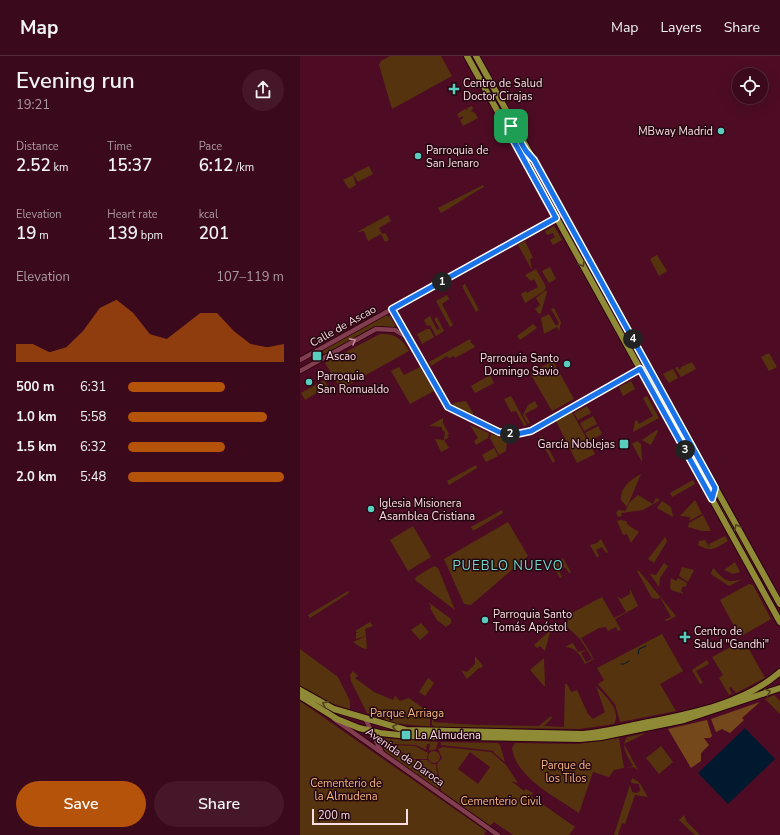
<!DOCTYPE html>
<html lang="en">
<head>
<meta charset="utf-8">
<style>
  :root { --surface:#3a091b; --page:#451728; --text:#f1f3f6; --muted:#ab9aa3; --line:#542a3a; --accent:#b45309 }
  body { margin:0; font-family:"Nunito Sans",sans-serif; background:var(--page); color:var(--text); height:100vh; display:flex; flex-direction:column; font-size:15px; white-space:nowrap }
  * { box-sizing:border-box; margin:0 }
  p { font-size:13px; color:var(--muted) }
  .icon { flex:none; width:22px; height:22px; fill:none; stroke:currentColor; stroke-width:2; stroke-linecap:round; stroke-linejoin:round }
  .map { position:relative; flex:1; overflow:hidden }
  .drawer { display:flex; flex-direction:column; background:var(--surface); width:300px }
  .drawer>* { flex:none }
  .controls { position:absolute; left:432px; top:12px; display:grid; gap:8px }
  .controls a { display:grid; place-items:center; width:36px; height:36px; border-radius:50%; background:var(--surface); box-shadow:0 4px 16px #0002,0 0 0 1px var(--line); font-size:20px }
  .scale { position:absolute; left:12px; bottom:10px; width:96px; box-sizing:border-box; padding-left:4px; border:2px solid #fedce3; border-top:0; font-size:11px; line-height:14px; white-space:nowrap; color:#fedce3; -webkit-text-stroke:3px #230710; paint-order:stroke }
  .pin { position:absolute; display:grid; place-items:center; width:34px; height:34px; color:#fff; margin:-17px; border-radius:8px; box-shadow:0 2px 6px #0006 }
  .km { position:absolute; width:20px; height:20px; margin:-10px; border-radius:50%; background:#222; color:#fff; font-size:11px; line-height:20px; text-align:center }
  .round { display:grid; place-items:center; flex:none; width:42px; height:42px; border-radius:21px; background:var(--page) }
  .headline { display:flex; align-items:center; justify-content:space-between; height:68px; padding:0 16px }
  h1 { font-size:22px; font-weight:600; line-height:30px }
  .figures { display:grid; grid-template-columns:repeat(3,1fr); gap:6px; height:68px; padding:4px 16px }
  .figures div { display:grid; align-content:center }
  .figures b { font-size:17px; font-weight:600 }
  .figures small { font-size:11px; font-weight:400 }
  .figures p { font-size:11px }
  .chart { height:112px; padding:8px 16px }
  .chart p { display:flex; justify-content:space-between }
  .chart svg { width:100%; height:72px; margin-top:4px; fill:var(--accent); opacity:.7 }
  .cta { display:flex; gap:8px; margin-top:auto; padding:8px 16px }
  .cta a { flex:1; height:46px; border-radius:24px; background:var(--accent); color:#fff; font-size:16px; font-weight:600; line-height:46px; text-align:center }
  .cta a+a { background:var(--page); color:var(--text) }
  ul { padding:0 16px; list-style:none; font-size:13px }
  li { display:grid; grid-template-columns:64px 48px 1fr; align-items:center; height:30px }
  li i { height:10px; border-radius:5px; background:var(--accent) }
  header { display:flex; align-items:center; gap:24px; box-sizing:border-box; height:56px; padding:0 20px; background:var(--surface); border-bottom:1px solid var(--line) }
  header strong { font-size:19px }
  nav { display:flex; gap:22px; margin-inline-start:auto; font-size:14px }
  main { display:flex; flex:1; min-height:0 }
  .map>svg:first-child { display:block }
  .green { fill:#55330f; fill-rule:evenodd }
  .forest { fill:#74481a }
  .water { fill:#00192f }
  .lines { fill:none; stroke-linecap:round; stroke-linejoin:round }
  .stream { stroke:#00192f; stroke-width:1 }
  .minor-casing { stroke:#2b000e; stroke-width:6 }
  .major-casing { stroke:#2b000e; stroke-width:8 }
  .minor { stroke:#823d51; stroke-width:4.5 }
  .major { stroke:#8f8a36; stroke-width:6 }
  .oneway { stroke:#544221 }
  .oneway2 { stroke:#c08c9a }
  .route-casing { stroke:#fff; stroke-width:8 }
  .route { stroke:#1a73e8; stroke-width:5 }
  .poi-dot { fill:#59cebf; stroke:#230710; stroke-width:1.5 }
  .labels { text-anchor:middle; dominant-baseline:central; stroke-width:3; stroke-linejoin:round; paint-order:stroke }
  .poi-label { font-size:11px; fill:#fedce3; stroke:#230710; text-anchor:start }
  .street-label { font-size:11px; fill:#fedce3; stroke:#230710 }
  .park-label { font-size:11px; fill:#f6b87f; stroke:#230710 }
  .quarter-label { font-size:13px; letter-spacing:1px; fill:#70d8ca; stroke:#230710 }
</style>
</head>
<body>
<header>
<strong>Map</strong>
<nav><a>Map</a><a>Layers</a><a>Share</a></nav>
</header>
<main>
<section class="drawer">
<div class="headline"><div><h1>Evening run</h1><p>19:21</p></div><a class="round"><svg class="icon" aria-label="share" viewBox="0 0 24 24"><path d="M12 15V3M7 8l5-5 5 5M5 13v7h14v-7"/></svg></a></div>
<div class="figures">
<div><p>Distance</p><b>2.52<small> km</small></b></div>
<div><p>Time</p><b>15:37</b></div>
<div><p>Pace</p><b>6:12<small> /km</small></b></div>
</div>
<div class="figures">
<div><p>Elevation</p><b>19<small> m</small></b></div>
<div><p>Heart rate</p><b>139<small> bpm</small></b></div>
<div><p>kcal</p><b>201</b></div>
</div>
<div class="chart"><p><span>Elevation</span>107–119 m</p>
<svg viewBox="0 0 160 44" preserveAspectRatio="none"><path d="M0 44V33L10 33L20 38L30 35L40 25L50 11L60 6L70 14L80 27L90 30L100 22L110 14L120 14L130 25L140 33L150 35L160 33V44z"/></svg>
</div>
<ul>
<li><b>500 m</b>6:31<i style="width:62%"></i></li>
<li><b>1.0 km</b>5:58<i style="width:89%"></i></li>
<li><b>1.5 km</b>6:32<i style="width:62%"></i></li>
<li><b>2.0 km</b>5:48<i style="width:100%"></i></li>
</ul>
<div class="cta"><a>Save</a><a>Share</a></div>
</section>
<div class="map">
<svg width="480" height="779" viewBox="0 0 480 779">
  <rect width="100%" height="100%" fill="#4d0c24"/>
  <path class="green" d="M90,0H141L152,20L92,53L79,9L81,5Z
    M178,10L204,56L205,63L177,13Z
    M172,50L173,53L171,55L175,57L178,62L163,70L160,64L163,62V60L159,62L157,58L165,53L168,54L167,52Z
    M210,73L232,106L259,156Z
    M69,110L73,118L58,126L53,118Z
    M53,119L56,129L49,133L43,124Z
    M183,129L184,131C169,139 157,148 141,157L138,152Z
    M88,159L91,165L79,172L82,178L85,177L89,184L85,186L81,178L68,185L64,175L57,176Z
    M263,168L283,198L312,252L310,253Z
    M254,170L262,184L253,189L250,184L255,181L253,177L247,179L245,175Z
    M225,185L233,202L230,203L232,214L218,189Z
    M357,199L367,215L359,220L350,203Z
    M250,211L256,223L249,227L242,215Z
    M236,213L246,231L244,235L225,247L221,238L226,235L227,237L238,231L234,223L231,225L225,219Z
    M165,228L179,254L176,256L162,230Z
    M246,234L247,236L241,257L239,258L235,253L240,249L236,242Z
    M147,239L149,243L142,248L153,269L150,271L136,245Z
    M254,252L261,266L259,275L257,271L244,278L241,262L249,258L256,270L259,267L251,253Z
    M87,259L88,261L90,260L95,269L94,272L83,270L75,272L24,299L22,294Z
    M130,260L137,274L140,273L134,263L137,261L144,275L136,280L130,269L127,270L124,264Z
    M233,268L237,272L220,284L217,280Z
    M127,273H130L134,281L122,288L117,278Z
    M80,278C94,277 103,283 109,295L41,333L25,307Z
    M170,283L171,286L170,287H172L175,291L155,302L154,300L149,302L147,300L131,310L129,306Z
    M469,297L477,311L469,315L461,301Z
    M253,305L274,343L252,355L230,317Z
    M392,306L396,313L381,321L375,312L378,311L380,314L381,311Z
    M99,311L104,319L120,311L134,335L110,348L91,315Z
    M373,313L378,322L369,327L363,318Z
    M190,319L194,327L175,337L171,330Z
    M24,324L28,330L5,344L1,337Z
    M331,325L335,333L323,340L319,331Z
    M211,340L227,369L224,370L216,355L211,356L204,343Z
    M347,340L359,362L333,376L335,365L337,364L339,368L353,360L343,342Z
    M166,345L173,357V359L154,350L153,347Z
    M235,345L238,351L225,358L230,367L228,368L223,359L228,349Z
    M287,350L291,357L278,364L274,357Z
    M272,356L295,398L277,407L256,365Z
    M370,357L410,427L407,429L368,358Z
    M293,360L297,368L284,375L280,367Z
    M143,362V367L149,378L147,379L149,381L144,384L149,392L141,396L135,383L144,384L145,376L142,374V371L129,370Z
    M170,369L189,377L188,382L176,389L174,385L178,382Z
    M298,370L302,378L290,385L285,377Z
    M357,374L358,375L351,389L342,384Z
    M191,378L207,383L206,395L199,399L190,382Z
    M242,380L255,405L253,407L239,382Z
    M337,385L341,388L342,406L332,388Z
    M194,392L198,400L186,406L182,399Z
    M176,409L177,412L149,429L147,425Z
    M341,418L327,451L321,444C320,431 332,423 341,418Z
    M393,424L395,428L372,441L370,437Z
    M338,439L353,448L356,442L360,444L343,454L321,457L322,460L318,461L316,456L319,454L325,455L330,446Z
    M418,441L458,514L457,515L416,444Z
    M395,444L402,458L389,465L390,461L380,460Z
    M362,445L371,451L373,461L357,452Z
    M202,454L203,457L173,475L171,471Z
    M403,459L411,475H402L388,471L389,467Z
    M320,464L326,465L328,469L339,476L331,487L327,478L323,479L317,465Z
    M208,466L228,500L171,549L164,548L144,503Z
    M113,470L131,501L108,515L90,484Z
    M425,480L428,485C415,492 412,497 398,489L399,485L405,484L410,492L409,488Z
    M365,481L367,485L354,507L348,503Z
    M301,483L308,496L306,497L302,491L296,494L299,500L297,502L290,489L297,487Z
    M263,502L271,516L269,517L265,511L259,515L262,521L260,522L252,508L258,507Z
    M435,506L440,516L433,518L424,514Z
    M364,507L368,510L360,522L359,531L350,518L356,519Z
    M134,510L138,512L155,554L115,524L116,521Z
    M382,511L394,514L388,526L379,520Z
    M413,512C425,524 426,528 443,523L429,530L411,518Z
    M337,515H339L376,560L367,565L364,564L371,561L360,541L358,543L352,542Z
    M371,522L376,525L378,522L387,527L386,531L383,530L381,535L384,538L371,534L370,531Z
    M449,528L453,529L471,563L440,581L420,544Z
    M330,533L338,550L315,563L321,574L318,575L316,571L308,575L306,571L299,572L281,582L293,601L292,602L280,583L273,587L278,596L286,594L281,597L286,606L294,602V603L285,608C281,600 276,591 265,591L280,583L266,570L270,558L302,541L314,562L326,556L317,540L321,543L330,538Z
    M48,535L49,537L10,562L8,559Z
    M128,546L151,563V567L146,571L137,564L130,552L131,550Z
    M70,566L73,570L65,573L66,580L56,583V577H58L55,575Z
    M121,567L129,576L120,584L111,574Z
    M255,570L250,576L245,595L240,590L237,592L234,589Z
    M362,578L383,615L360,628L376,655L320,666L315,648L298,628L304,624L297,612Z
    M66,580L67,593L62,592L53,586Z
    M444,584L465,622L436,637L431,631L429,632L432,638L429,639L419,622L423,619L412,601Z
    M0,593L38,621L50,645V653L24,645L0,630Z
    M175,600L183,610L181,612H179L167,623L161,614L167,616L175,608Z
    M244,602L245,630H244L230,614Z
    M407,604L409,608L396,615L403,627L400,628L392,614Z
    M53,615L58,620L55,622L74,636L93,644L95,640L100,645L109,642L130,657V671L94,667L67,657L51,625L50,619Z
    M128,622L134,627L125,640L119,636Z
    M265,628H267L271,636L277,634L288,658L293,663L305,656L296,630C305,640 322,654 314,668L279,673L134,671L132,669V657L134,654L139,657L133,666L177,669L239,670L251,660L252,662L244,670L264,671Z
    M474,639L480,645V658L465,643Z
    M0,645L186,775L184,779H0Z
    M346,677L324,688L338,714L333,711L326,712L333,710C328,700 320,691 327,681Z
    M81,682L138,686L136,693L129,695L130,688H127L126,694L116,689L92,688Z
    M319,682L324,712L314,714L309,721L293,716L279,757C256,741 216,722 212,692L215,687L278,688Z
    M79,684L90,689L111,704H127L132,708H136L139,734C126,725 79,699 79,684Z
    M141,686L198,687L200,689L205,706L193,696L195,695L141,689Z
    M92,689L115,690L128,697L127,703H111Z
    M361,690L373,706L359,718L346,702Z
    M143,691L191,696L206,709L218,727L211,725L224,735L226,733L233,737L231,740L275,771L269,779H213L194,766L190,770L141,735L137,708L142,702L138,693ZM170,696L190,711L178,728L158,713Z
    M128 701a6 6 0 1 1 12 0a6 6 0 1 1-12 0Z
    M332,722L339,726L348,741L335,739L325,768L322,767L318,779H314L330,729L332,736L337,737L340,735L339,728L331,727Z
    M384,759L387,766L400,779H395L379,764Z"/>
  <path class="forest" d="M460,646L442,662L444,664L430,677L422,673L416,676L411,663Z
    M407,664L412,680L410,682H404L409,689L401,697V705L391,712L368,673Z"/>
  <path class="water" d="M445,672L475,703L428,748L398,717Z"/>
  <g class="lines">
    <path class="stream" d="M338,598L339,593L346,590
      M321,608H324L329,605"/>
    <defs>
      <path id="minor" d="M92,253L148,351L199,376L217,378L231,375L340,313
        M0,304L263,158
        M0,315L76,273L95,274L107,281
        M65,662L82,697
        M34,663L198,779"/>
      <path id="major" d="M167,0L480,566
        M176,0L480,548
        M0,634L34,653L106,674L283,678C304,676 324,671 344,667C389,658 444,648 480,616
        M0,640L37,663L59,672L80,677L108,680L280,683L301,681L384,664L480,632"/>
    </defs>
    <use href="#minor" class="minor-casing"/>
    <use href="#major" class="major-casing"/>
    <use href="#minor" class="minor"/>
    <use href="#major" class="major"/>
  </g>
  <defs><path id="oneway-chevron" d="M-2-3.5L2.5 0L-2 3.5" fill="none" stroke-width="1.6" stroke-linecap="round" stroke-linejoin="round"/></defs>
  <g class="oneway">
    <use href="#oneway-chevron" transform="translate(282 208) rotate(61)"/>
    <use href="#oneway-chevron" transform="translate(437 471) rotate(-119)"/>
    <use href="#oneway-chevron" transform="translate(468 636) rotate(-19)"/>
    <use href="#oneway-chevron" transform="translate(25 648) rotate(-154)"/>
    <use href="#oneway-chevron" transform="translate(95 671) rotate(-166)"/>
  </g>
  <use class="oneway2" href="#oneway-chevron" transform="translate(53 285) rotate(-29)"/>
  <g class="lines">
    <defs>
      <path id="route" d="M211,70L226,95L234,104L415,432L412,443L340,313L231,375L217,378L199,376L148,351L92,253L256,162L206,71Z"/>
    </defs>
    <use href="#route" class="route-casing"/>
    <use href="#route" class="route"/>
  </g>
  <g class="poi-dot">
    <path d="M152 27h4v4h4v4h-4v4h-4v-4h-4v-4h4z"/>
    <circle cx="421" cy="75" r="4"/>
    <circle cx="118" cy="100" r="4"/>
    <rect x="12" y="295" width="10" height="10" rx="2"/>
    <circle cx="267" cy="308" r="4"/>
    <circle cx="9" cy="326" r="4"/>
    <rect x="319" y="383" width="10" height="10" rx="2"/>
    <circle cx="71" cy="453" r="4"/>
    <circle cx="185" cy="564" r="4"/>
    <path d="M383 575h4v4h4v4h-4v4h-4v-4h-4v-4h4z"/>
    <rect x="101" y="674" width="10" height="10" rx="2"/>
  </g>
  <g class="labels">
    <g class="poi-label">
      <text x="163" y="27">Centro de Salud<tspan x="163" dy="13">Doctor Cirajas</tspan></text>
      <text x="413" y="75" text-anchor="end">MBway Madrid</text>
      <text x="126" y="94">Parroquia de<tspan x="126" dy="13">San Jenaro</tspan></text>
      <text x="26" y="300">Ascao</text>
      <text x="259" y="302" text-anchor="end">Parroquia Santo<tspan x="259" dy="13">Domingo Savio</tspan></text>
      <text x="17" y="320">Parroquia<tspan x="17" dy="13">San Romualdo</tspan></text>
      <text x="315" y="388" text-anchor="end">García Noblejas</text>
      <text x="79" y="447">Iglesia Misionera<tspan x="79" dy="13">Asamblea Cristiana</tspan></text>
      <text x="193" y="558">Parroquia Santo<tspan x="193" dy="13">Tomás Apóstol</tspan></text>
      <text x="394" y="575">Centro de<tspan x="394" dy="13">Salud "Gandhi"</tspan></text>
      <text x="115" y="679">La Almudena</text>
    </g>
    <g class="street-label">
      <text transform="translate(43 270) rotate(-29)">Calle de Ascao</text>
      <text transform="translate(105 701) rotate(35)">Avenida de Daroca</text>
    </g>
    <g class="park-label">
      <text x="107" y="657">Parque Arriaga</text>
      <text x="266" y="709">Parque de<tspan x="266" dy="13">los Tilos</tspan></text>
      <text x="46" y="727">Cementerio de<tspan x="46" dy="13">la Almudena</tspan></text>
      <text x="201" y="745">Cementerio Civil</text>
    </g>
    <g class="quarter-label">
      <text x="208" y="510">PUEBLO NUEVO</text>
    </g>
  </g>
</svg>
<div class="controls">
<a><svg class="icon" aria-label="locate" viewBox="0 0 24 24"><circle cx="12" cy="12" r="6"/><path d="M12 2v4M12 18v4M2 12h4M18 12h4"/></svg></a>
</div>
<div class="scale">200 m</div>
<div class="pin" style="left:211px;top:70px;background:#1e9e55"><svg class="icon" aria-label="arrive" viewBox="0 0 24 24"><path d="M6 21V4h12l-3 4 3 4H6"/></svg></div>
<b class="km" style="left:142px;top:226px">1</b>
<b class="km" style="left:210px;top:378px">2</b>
<b class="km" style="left:385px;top:394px">3</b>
<b class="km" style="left:333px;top:283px">4</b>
</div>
</main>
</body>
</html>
